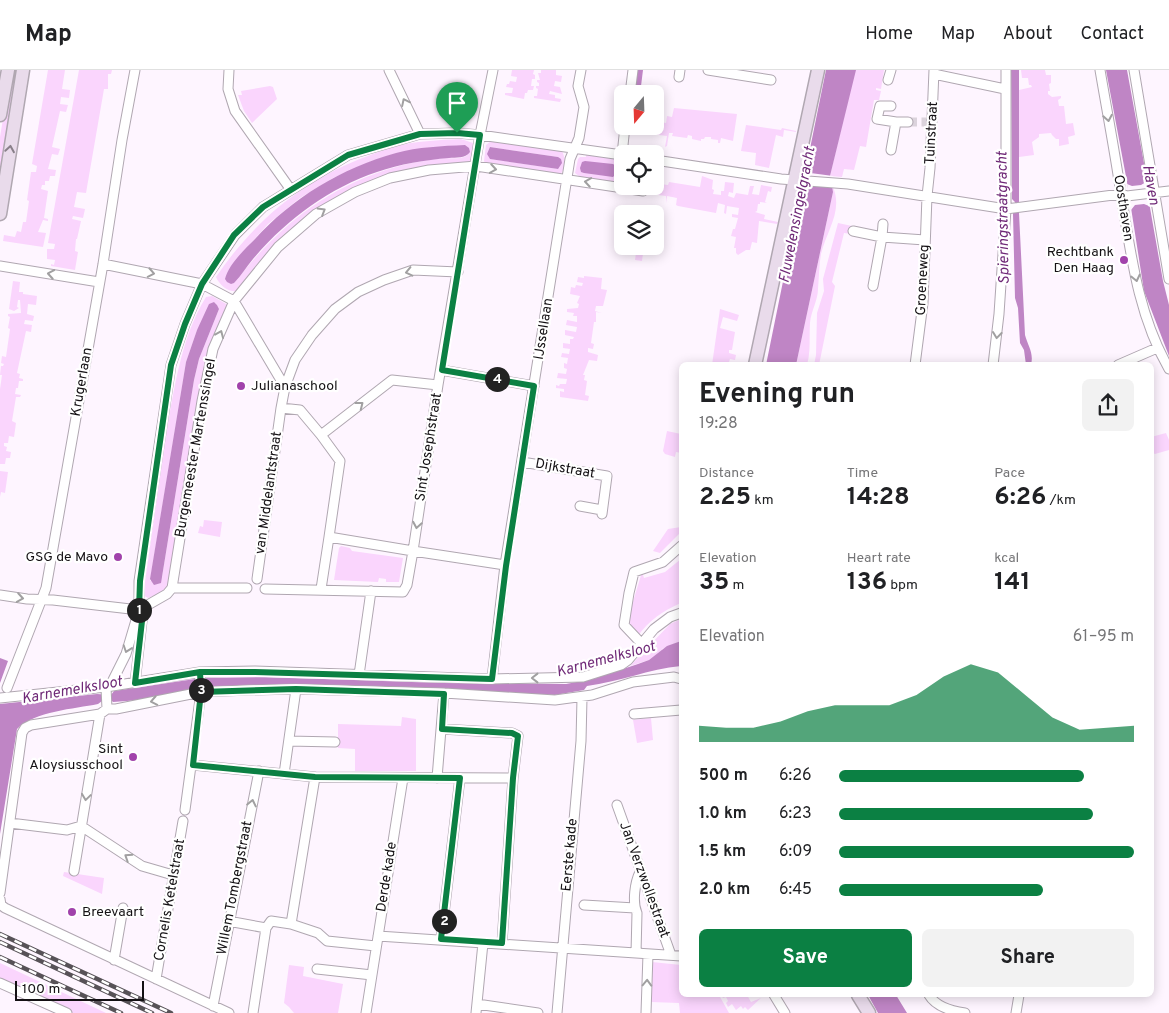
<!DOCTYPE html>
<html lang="en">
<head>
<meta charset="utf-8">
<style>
  :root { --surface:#fff; --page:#f2f2f2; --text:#202124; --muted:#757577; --line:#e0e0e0; --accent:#0b8043 }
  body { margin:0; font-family:Overpass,sans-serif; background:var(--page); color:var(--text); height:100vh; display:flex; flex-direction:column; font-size:19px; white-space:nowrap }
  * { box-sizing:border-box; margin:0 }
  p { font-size:16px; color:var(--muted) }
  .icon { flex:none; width:28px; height:28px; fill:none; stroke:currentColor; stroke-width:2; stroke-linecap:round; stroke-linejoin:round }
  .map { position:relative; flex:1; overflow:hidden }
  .drawer { position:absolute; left:679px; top:292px; width:475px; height:635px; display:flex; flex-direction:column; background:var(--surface); border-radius:8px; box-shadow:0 2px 12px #0003 }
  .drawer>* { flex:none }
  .needle { width:32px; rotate:199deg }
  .tools { position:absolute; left:614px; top:15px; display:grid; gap:10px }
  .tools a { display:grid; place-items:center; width:50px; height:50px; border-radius:8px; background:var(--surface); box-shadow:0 2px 12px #0003; font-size:25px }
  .scale { position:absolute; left:15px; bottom:12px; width:129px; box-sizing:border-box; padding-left:5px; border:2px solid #141114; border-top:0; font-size:14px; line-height:18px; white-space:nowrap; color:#141114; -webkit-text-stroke:4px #fff; paint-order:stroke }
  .pin { position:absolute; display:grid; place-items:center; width:42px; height:42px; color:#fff; margin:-51px -21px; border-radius:50% 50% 50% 0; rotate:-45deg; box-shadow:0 0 5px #0007 }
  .pin .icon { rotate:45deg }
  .km { position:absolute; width:25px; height:25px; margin:-12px; border-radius:50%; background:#222; color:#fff; font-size:14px; line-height:25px; text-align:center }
  .round { display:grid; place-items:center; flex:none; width:52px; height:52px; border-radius:8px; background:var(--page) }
  .summary { display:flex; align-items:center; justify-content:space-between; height:85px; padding:0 20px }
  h1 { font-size:28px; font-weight:700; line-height:38px }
  .metrics { display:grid; grid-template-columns:repeat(3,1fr); gap:8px; height:85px; padding:5px 20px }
  .metrics div { display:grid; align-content:center }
  .metrics b { font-size:25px; font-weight:700 }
  .metrics small { font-size:14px; font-weight:400 }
  .metrics p { font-size:14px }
  .chart { height:140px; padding:10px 20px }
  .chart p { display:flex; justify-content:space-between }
  .chart svg { width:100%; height:90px; margin-top:5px; fill:var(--accent); opacity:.7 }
  .cta { display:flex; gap:10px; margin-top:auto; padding:10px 20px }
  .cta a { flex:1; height:58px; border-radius:8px; background:var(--accent); color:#fff; font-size:20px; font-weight:700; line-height:58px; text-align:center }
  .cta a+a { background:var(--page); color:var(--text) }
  ul { padding:0 20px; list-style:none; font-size:16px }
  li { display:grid; grid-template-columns:80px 60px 1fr; align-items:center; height:38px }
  li i { height:12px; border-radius:6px; background:var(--accent) }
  header { display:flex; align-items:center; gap:30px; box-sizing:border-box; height:70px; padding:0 25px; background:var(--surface); border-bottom:1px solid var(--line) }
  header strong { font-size:24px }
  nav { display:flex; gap:28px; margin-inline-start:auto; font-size:18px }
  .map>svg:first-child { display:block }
  .green { fill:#fad5fd; fill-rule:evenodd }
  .water { fill:#bf85c5 }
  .pier { fill:#fef5ff }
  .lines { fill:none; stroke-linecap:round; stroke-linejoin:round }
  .street-tunnel { stroke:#dbd3dc; stroke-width:9; stroke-dasharray:9 4.5; stroke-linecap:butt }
  .street-casing { stroke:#b0a7b1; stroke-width:11 }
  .secondary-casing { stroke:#b0a7b1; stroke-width:15 }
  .street { stroke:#fff; stroke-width:9 }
  .secondary { stroke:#e9dbeb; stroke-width:12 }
  .rail-casing { stroke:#575257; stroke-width:4.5 }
  .rail { stroke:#fff; stroke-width:2.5; stroke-dasharray:8; stroke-linecap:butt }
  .oneway { stroke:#a1a0a1 }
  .oneway2 { stroke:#89808a }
  .route-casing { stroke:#fff; stroke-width:10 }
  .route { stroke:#0b8043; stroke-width:6 }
  .poi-dot { fill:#a142ab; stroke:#fff; stroke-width:2 }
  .labels { text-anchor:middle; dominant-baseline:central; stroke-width:4.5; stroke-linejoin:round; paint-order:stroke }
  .street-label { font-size:14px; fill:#141114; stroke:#fff }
  .poi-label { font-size:14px; fill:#141114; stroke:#fff; text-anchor:end }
  .water-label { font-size:15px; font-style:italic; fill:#6f2977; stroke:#fff }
</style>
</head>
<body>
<header>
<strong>Map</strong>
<nav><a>Home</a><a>Map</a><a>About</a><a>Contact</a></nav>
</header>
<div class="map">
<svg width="1169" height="943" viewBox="0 0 1169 943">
  <rect width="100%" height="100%" fill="#fef5ff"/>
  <path class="green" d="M11,0H21L0,126V67Z
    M48,0H65L62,19L70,20L69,28L61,27L60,34L68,35L66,42L60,41L52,77L60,79L58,85L52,84L48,99L56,100L55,106H50L49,111H45V115H42L41,119L48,121L44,148L48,149V151L43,150L38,162L46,163L43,177L3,171L4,165L15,167L17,161L21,162L23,152H26L29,131L27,130L31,102H36L37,96L32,94Z
    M79,0H112L111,4H108V19H104L86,123L77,122L74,137L85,139L83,148L73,146L72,149L81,151L77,169H76L75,181L78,182L75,200L51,196V194L54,195L55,190L47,189V179H54L55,174L48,173Z
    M512,0H534L533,4L535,5V9H532L531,16H534L533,20H528L527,23H525L524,29L505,25V23H512L513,18L506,17L507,14H509L510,11L516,12L517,7L511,6Z
    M541,0H556V5L562,6L561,12L555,11L554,16L560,17L562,24L550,21L549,24L555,25V28L561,29L560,32L534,28V26H537L538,19L536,18V16H539V13L537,12V10H540L538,3H541Z
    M855,0H884L881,19L876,18V20L881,21L879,30H874L866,77L860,76L854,100L844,99L842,107L830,106Z
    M1021,0H1045L1046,5H1051V13L1049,14L1050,21H1048V24L1052,27L1061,26V28L1058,30L1059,36H1064L1066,54L1073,53L1075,65L1068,67L1069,74L1059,76V69H1056L1052,65L1051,63L1039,64V67L1032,72L1034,85L1019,87V20L1032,17L1031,15H1029L1028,8H1022Z
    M270,16L273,17L277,29L252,53L244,41L238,25H242L241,21Z
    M674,38L737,44L733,71L721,68L720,73H718V70L711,69V67H705L704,69H701V71L692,69V66L688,65L687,68L672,66L673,63H669L667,76L665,77L667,66L635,62L636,56H655V47L656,51L666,53L667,46L672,47Z
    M746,55L781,60L782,58L796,61V62L784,60L783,67L776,65L769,98L755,95L756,83L741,81Z
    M461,69L473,73C475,79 473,88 469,94L426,97L324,136L239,221C229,223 220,216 216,207C254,151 304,109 368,86C376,83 385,79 393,77C415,71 439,70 461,69ZM469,78V82C467,85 467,86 464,87C458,89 451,88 445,88C428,90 412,92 396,97C330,115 278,156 237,210L243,182L268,154L300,128L333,108L372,91L397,83Z
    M491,71L562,81C566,89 566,99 559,106L487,96L484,91L486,75ZM490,77L558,87V99L491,89Z
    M586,84L622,89V116L579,109V106L575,103L578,89L580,87H586Z
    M702,106L713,110L712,119L714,120L713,124L721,125V121H724L725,112L734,113L733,123L729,122L728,126L734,128L736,123L748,125L750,116H754L752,124L759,125L761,115L772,117L771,122L768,121L765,132L767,133L760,132V134H758L757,141L755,142L765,145L764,149L778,152L777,154L759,151L757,173L752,172L750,180H746L738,185L736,183V178H734L736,167L731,166L733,159H735L738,148L732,147V144L738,145L739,138L727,136L726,144L724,143L725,135L718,133L716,143L678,136L676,135L677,128L667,126L666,133V126L658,125L660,114L668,115L669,112L700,117Z
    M833,117C843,141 827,160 821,184C819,195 819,207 818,219C818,230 811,241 810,253C809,267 811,281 807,295H796L833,122L831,118Z
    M838,153L852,156L851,164L844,163L832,212L835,216L819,295H814L816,285L817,243L824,221L823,209Z
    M637,176H644L642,191L635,190Z
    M584,206L602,208L601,219L607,220L603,236H596L595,241L602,243L596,242V252H594L591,273L594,274L593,279L588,278V282L598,285L597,291L589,290L583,305H585L584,310L587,311L585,325L589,326L588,331L560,327V321L564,322V319L556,318V315L559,316L560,314H566L567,309L557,308L558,303L566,304L567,299L564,298V293L567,294L568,288L561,287L562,283L569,284L570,279L563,278V273L570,274V269H573L574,267L565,265V260L576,262L577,257L566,255L567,250L577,252V246H573L574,243L567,242V239L578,238L579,234L577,233L580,226L570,224L571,217L575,218L576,215L582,216L583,213L577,212L578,207L584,208Z
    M13,211L20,212L19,222H23V224L37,226L36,235L28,234L27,244L34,246L33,251L25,250L24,254L32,255L31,262L26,261L17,303L20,304L19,308L23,309V311H19L18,318H16L15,324L21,325L20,327H16L12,351L16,353L14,367L9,366L8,373H4V376L7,377L6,381L11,382L10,388H6L5,394H0V319L2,305H0L1,296H3L4,294L1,293L2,286L6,287L10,259L8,258L10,247L8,246V244L21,243L20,230H18L17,237L19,238L14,241L9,239Z
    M212,226L228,235L227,240L217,262L168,518L165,521L148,528L141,524C148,472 156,421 165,369C174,322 180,269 206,227ZM214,232L217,235L219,239L199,289L194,310L162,507L150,511L186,292L197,260Z
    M720,239L739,245L737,251L723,247L720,258L735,262L732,280H729V283L736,285L735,290L730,289L729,292L733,293L732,295H712Z
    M667,361L681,364V383L676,382L675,387L665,384L663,381Z
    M1166,363L1169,370V380L1155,384L1151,382V367Z
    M0,401L8,402L5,423L1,422L0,427Z
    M204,450L222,452L220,467L198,463L200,456L203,457Z
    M681,457V462L660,483L653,481L668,459Z
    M341,476L350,478L352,481L403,488L399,512H386V509L379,508L378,512L334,510L339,478Z
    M681,489V533C663,541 649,550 638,566L628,559L632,535L642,502L644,508L665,502Z
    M681,549V571L662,579V581L649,590L630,596L670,554Z
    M195,608V609L116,621V620Z
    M402,647L416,649V701H355V679L338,678V654L401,656Z
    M651,648L653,670L637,673L633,650Z
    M64,802L104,808L102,824L63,806Z
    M652,892L681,895V925H719L729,943H680L679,933L651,932Z
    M0,893L106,943H72L0,910Z
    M289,895L304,897L303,906L343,914L338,943H294L289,937L284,933Z
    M721,925H747L751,932L761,928L748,940L745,937L743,939L741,936L736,940L732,934L728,937L726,933L728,931L726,927L723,928Z"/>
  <path class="water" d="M637,0H643L640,24H634Z
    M826,0H856L830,106L833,122L796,295H766Z
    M1011,0H1019V143L1025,265C1028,276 1034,283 1031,295H1026L1024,280L1020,273L1018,238L1015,228L1013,144L1015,132L1012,129Z
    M1106,0H1127L1146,104H1144L1163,211L1169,235V286L1144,221L1127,112Z
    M465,75L469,78L470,82C465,89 456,87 449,88C425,90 400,94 377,102C329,118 286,150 253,189C246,197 241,206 234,213L231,214L227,212L225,209C229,194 244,180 255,169C292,128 342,98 396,83C418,77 442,76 465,75Z
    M490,77L558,87L561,89L562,93L558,99L490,89L487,84Z
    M585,91L613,94L616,96L617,103L613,107L584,103L581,102L580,98L582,92Z
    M214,232L217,235L219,239L199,289L194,310L162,507L161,513L154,515L150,509L186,292L197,260L209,234Z
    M681,571V596C649,599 619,612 587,616L584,620L555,625L444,620L205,619L204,608L266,607L441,613L566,614L593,609L638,594L649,590L667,576Z
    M0,588L8,591L0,613Z
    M195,609L198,611L197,620L140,630L113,632L111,630L102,631L98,634C74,639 35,641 17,659L0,764V634L97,624L111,625L114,621Z
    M868,925H896L907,943H878Z"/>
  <path class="pier" d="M803,102L833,106L834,118L800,114Z
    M1146,112L1149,136L1144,134L1135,135L1131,140L1127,114L1132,116L1141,115Z"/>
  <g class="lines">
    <path class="street-tunnel" d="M908,52H927"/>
    <defs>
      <path id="street" d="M229,0L228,19L235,41L291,120
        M389,0L420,64
        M493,0L480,65L438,315L413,481L505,495
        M708,0L771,10
        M1100,0C1107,41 1115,83 1121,124C1131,185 1138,245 1169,299
        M1134,0L1169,209
        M934,4L1005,19
        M679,7L680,0
        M888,10L891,0
        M630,24L633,0
        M891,36H880L877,49L896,52
        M891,80L896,52H908
        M622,85L625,56
        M655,90L781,109L848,114L1006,139L1121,124L1127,126L1169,121
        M883,154L882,167L925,170
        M853,161L882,167L873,216
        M103,194L202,214L234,231L285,317L281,338L300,340L321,365L340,391L329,467
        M0,196L99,212
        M915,295L923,233L927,126L930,98L934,0
        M993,295L999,244L1006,139V0
        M1118,295L1157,278
        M441,300L534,316
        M285,317L295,290L312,265L335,239L358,222L384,210L413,200L458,202
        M321,365L392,310L438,315
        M522,392L607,406L602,444
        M580,436L602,440
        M257,509L281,338
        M172,518H247
        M265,519L403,522L407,515L413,481L329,467L321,519
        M0,525L27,529L53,530L139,540
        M139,540L167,524L172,518L202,331L213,279L234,231L278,177L316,144L355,122L390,108L429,100L476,96L643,121L644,116
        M641,573L624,555L629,523L634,502L663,492L681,476
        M359,605L371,521
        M492,609L505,495L570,89L579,68L584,37L578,16L581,0
        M135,613L142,551L139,540
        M110,616L126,584L139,540V511L171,295L185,254L202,214L235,165L263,137L348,85L420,64L457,63L480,65L622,85
        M106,617L107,639
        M7,618L46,518L103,194L122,70L135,0
        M0,628L106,617L200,602L255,601L492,609L583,607L621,595L628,590L654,559L670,547L681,543
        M634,644L681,640
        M442,659L512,663L518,666L513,708L502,873
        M289,671L335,672
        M193,695L315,707L513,708
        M284,704L296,619
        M437,708L444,623
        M617,735L671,885
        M185,740L201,622L200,602
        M10,753L67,760L81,756L142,796L173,805
        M74,801L100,644
        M0,823L22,663L25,658L31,655L100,644L107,639H116L201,622L249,620L296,619L444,623L555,630L592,625L633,612L674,607L681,609
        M0,829L1,835L5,838L229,943
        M584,835L635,838
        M228,851L266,858L271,851L291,854L318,863L327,871L376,876
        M291,854L315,707
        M378,866L681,886
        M441,869L460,708
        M636,883L637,843C632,832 635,812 640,802
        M114,890L123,838
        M317,899L372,905
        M156,909L183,751
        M0,913L67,943
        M774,925L785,943
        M929,925C936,937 951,941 965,943
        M477,934L538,943
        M213,936L259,701
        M253,943L266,858
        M366,943L403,708
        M476,943L483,873
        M557,943L581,671L582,628
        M646,943L648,884
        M1016,943L1019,925"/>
      <path id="secondary" d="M0,45L8,0
        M0,144L23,0
        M755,295L818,0
        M858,925L869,943"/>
    </defs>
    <use href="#street" class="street-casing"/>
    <use href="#secondary" class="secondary-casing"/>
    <use href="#street" class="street"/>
    <use href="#secondary" class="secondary"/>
    <defs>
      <path id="rail" d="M0,864L171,943
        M0,872L152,943
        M0,887L121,943"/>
    </defs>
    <use href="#rail" class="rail-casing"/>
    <use href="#rail" class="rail"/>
  </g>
  <defs><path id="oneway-chevron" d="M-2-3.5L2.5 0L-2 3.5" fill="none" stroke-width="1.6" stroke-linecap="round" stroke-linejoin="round" transform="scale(1.25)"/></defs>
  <g class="oneway">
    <use href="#oneway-chevron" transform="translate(405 32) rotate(-116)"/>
    <use href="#oneway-chevron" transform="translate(1108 48) rotate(80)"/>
    <use href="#oneway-chevron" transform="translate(493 99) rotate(9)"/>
    <use href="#oneway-chevron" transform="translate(588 112) rotate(-171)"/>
    <use href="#oneway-chevron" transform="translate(322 141) rotate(-31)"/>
    <use href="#oneway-chevron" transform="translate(409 202) rotate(167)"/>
    <use href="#oneway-chevron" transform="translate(151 203) rotate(11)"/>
    <use href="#oneway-chevron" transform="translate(51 204) rotate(-170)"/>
    <use href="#oneway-chevron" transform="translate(1136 208) rotate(77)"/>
    <use href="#oneway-chevron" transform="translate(220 264) rotate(-67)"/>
    <use href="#oneway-chevron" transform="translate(997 265) rotate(97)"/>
    <use href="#oneway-chevron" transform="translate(360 335) rotate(-38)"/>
    <use href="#oneway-chevron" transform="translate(417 455) rotate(100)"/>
    <use href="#oneway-chevron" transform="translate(20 528) rotate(9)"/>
    <use href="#oneway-chevron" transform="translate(127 579) rotate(109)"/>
    <use href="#oneway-chevron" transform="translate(535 608) rotate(180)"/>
    <use href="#oneway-chevron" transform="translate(154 631) rotate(169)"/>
    <use href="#oneway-chevron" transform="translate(86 727) rotate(98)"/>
    <use href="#oneway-chevron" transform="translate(252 733) rotate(-78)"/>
    <use href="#oneway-chevron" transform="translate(128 787) rotate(-147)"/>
    <use href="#oneway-chevron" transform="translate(647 913) rotate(-88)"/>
  </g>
  <use class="oneway2" href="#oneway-chevron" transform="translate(10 79) rotate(-81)"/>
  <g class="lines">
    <defs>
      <path id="route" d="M457,63L420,64L348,85L263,137L234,165L202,214L185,254L171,295L140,511L139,540L142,551L135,613L200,602L201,622L193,695L315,707L460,708L441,869L502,873L513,708L518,666L512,663L442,659L444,624L296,619L201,622L200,602H255L492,609L506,496L534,316L442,300L480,65L457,63"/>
    </defs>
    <use href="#route" class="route-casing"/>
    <use href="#route" class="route"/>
  </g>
  <g class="poi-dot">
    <circle cx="1124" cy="190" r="5"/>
    <circle cx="241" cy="316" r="5"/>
    <circle cx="118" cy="487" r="5"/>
    <circle cx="133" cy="687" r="5"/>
    <circle cx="72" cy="842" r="5"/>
  </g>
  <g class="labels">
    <g class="street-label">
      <text transform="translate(932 63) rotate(-87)">Tuinstraat</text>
      <text transform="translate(1123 138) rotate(81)">Oosthaven</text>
      <text transform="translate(923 210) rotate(-87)">Groeneweg</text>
      <text transform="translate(544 259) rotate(-81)">IJssellaan</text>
      <text transform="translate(82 312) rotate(-80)">Krugerlaan</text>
      <text transform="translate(429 377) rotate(-81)">Sint Josephstraat</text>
      <text transform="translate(196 378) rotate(-80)">Burgemeester Martenssingel</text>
      <text transform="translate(565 399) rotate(10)">Dijkstraat</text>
      <text transform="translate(269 423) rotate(-82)">van Middelantstraat</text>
      <text transform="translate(570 785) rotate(-85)">Eerste kade</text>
      <text transform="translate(387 807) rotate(-81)">Derde kade</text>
      <text transform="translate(644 810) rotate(70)">Jan Verzwollestraat</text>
      <text transform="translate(235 818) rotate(-79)">Willem Tombergstraat</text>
      <text transform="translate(170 830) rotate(-80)">Cornelis Ketelstraat</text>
    </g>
    <g class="poi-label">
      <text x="1114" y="182">Rechtbank<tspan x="1114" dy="16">Den Haag</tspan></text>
      <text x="251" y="316" text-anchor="start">Julianaschool</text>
      <text x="108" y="487">GSG de Mavo</text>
      <text x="123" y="679">Sint<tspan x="123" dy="16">Aloysiusschool</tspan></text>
      <text x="82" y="842" text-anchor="start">Breevaart</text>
    </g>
    <g class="water-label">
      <text transform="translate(1150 115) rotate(80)">Haven</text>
      <text transform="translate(798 145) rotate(-79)">Fluwelensingelgracht</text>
      <text transform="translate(1004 148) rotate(-91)">Spieringstraatgracht</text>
      <text transform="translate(606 590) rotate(-15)">Karnemelksloot</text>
      <text transform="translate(72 621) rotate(-10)">Karnemelksloot</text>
    </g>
  </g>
</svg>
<div class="tools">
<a><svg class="needle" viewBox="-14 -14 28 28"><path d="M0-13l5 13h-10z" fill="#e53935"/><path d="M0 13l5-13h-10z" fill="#757577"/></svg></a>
<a><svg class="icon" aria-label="locate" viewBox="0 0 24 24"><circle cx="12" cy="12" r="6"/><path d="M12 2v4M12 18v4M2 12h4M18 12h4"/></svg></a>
<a><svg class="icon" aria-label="layers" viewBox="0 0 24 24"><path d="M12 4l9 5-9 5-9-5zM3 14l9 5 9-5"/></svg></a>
</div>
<div class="scale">100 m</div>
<div class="pin" style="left:457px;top:63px;background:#1e9e55"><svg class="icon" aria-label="arrive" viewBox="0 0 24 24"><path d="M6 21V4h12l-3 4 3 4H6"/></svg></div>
<b class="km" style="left:139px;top:540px">1</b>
<b class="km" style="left:444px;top:851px">2</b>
<b class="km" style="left:201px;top:620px">3</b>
<b class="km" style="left:497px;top:309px">4</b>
<section class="drawer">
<div class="summary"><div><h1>Evening run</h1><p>19:28</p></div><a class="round"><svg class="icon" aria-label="share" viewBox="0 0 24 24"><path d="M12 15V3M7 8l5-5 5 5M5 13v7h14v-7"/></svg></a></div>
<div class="metrics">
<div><p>Distance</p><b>2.25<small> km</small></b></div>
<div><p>Time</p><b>14:28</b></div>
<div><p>Pace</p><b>6:26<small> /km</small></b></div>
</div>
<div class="metrics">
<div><p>Elevation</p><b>35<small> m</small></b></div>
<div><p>Heart rate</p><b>136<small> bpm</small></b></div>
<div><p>kcal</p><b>141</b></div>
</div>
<div class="chart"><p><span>Elevation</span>61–95 m</p>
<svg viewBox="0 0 160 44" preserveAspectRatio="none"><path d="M0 44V36L10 37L20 37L30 34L40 29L50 26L60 26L70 26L80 21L90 12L100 6L110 10L120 21L130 32L140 38L150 37L160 36V44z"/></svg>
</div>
<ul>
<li><b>500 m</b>6:26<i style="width:83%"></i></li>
<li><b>1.0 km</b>6:23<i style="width:86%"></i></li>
<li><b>1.5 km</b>6:09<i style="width:100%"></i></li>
<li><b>2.0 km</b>6:45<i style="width:69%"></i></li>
</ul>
<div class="cta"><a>Save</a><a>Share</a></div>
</section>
</div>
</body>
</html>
